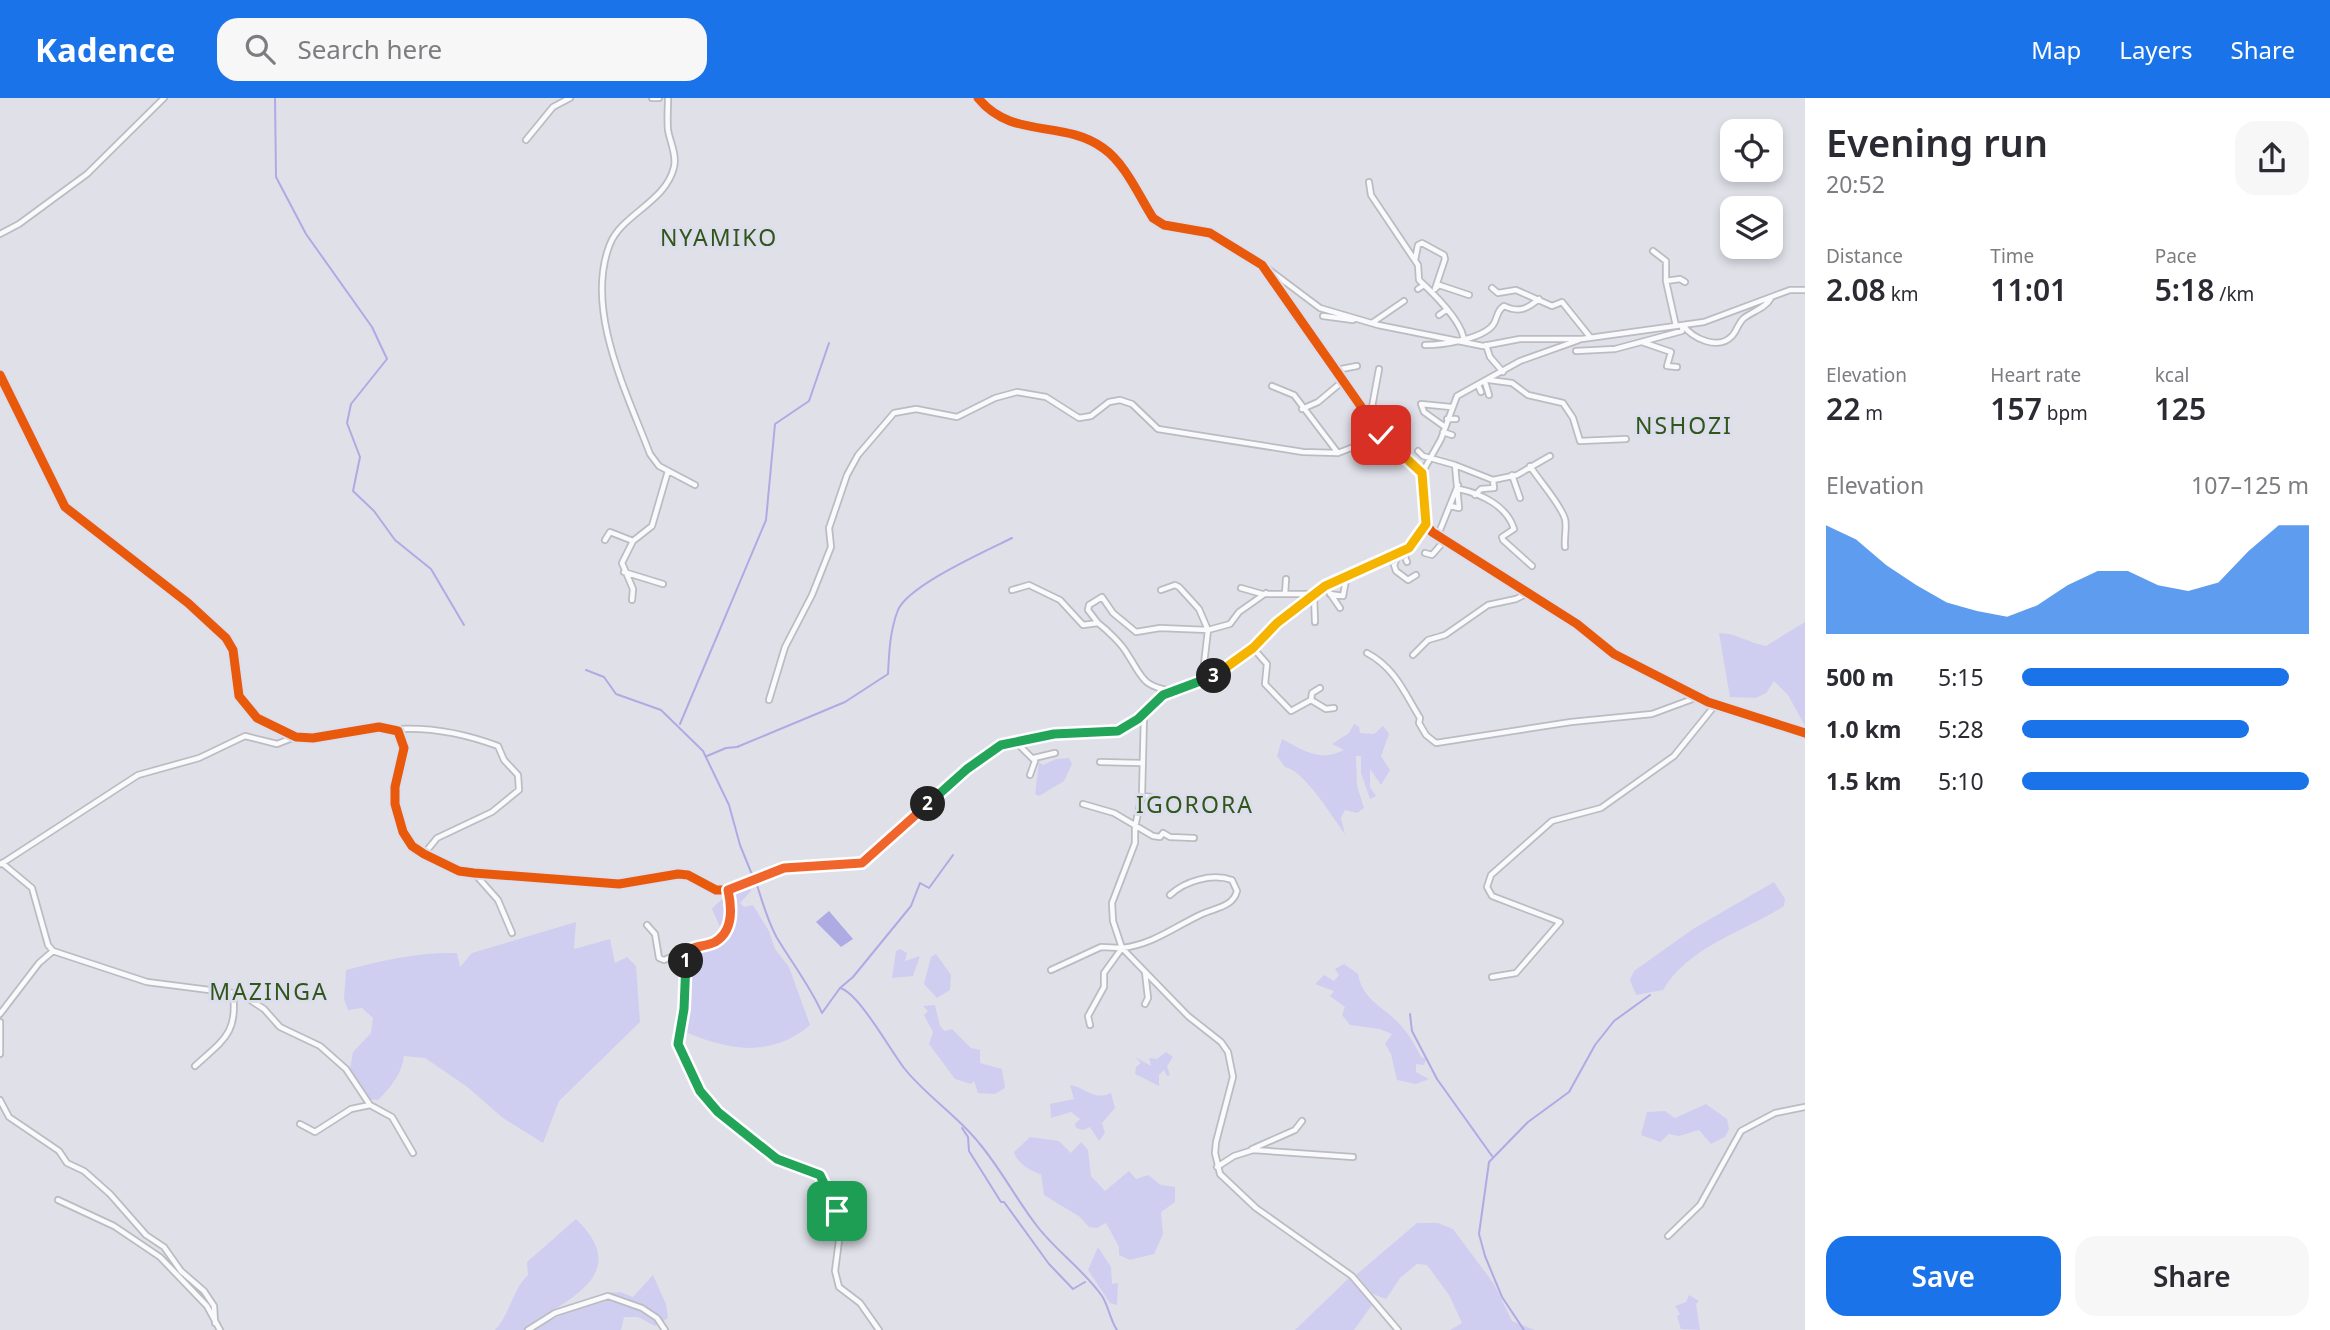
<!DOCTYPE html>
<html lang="en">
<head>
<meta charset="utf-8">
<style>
  :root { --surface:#fff; --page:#f7f7f7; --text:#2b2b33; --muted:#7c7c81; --accent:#1a73e8 }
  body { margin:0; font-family:"Noto Sans",sans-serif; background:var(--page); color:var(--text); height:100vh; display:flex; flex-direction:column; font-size:26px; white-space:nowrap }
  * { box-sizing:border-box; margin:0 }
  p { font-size:23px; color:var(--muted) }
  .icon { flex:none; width:38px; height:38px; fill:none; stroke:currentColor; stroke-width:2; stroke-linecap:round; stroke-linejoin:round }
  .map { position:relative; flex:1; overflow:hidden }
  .details { display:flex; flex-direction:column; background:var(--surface); width:525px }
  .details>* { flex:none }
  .tools { position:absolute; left:1720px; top:21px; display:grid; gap:14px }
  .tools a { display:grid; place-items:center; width:63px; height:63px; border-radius:14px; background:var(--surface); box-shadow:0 4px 10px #0003; font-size:35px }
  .pin { position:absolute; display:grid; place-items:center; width:60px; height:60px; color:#fff; margin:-30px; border-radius:14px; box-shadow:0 4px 10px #0006 }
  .km { position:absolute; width:35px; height:35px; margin:-18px; border-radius:50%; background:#222; color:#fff; font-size:19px; line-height:35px; text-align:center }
  .round { display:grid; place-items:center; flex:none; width:74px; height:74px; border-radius:21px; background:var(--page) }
  .headline { display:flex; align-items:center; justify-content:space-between; height:119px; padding:0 21px }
  h1 { font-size:38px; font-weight:600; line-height:52px }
  .metrics { display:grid; grid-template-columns:repeat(3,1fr); gap:10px; height:119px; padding:7px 21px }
  .metrics div { display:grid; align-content:center }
  .metrics b { font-size:30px; font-weight:600 }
  .metrics small { font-size:19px; font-weight:400 }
  .metrics p { font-size:19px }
  .chart { height:196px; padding:14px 21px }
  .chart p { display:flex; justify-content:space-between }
  .chart svg { width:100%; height:126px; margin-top:7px; fill:var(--accent); opacity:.7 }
  .button { display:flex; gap:14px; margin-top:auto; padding:14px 21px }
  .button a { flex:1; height:80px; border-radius:21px; background:var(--accent); color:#fff; font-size:28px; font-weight:600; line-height:80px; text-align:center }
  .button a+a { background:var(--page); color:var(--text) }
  ul { padding:0 21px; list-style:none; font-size:23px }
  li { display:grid; grid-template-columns:112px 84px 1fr; align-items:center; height:52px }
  li i { height:18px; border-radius:9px; background:var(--accent) }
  header { display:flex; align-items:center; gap:42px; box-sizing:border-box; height:98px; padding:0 35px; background:var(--accent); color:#fff }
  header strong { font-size:33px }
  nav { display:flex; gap:38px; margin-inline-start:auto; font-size:24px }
  .search { width:490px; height:63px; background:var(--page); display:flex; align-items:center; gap:18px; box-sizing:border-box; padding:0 24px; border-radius:21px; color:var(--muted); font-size:26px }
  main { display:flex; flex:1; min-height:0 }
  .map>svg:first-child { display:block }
  .green { fill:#cfcef0 }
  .water { fill:#aeabe4 }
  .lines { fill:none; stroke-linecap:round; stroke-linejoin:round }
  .stream { stroke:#aeabe4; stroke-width:2 }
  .minor-casing { stroke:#bbbbc2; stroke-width:8 }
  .minor { stroke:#fafafc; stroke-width:4.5 }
  .cycleway-casing { stroke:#dcdded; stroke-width:13 }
  .cycleway { stroke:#e8590c; stroke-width:9 }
  .split-1-casing { stroke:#fff; stroke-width:14 }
  .split-2-casing { stroke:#fff; stroke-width:14 }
  .split-3-casing { stroke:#fff; stroke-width:14 }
  .split-4-casing { stroke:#fff; stroke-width:14 }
  .split-1 { stroke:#22a559; stroke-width:9 }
  .split-2 { stroke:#f0652b; stroke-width:9 }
  .split-3 { stroke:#22a559; stroke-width:9 }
  .split-4 { stroke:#f5b400; stroke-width:9 }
  .labels { text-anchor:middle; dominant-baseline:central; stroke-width:6; stroke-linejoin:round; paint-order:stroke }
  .quarter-label { font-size:23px; letter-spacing:2px; fill:#315618; stroke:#dcdded }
</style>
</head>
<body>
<header>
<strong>Kadence</strong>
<div class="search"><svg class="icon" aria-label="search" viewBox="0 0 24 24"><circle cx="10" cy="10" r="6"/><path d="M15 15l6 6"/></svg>Search here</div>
<nav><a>Map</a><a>Layers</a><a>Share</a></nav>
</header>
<main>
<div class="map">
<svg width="1805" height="1232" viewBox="0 0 1805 1232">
  <rect width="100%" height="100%" fill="#e0e0e9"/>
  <path class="green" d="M1805,524V628L1788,597L1774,583L1766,595L1756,600L1730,599L1719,535C1736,535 1749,545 1766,548Z
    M1354,626L1359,629L1360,635L1374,636L1383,628L1389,636L1381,658L1390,672L1381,687L1370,671V689L1376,698L1370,701L1361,675V658H1356L1357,688L1364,710L1357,715L1345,712L1341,720L1345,736C1332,719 1305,673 1285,669L1277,658L1282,641C1304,653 1320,664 1344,652L1332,646L1349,635Z
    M1069,660L1072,666L1064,683L1039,698L1035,696L1039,664L1043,667L1056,661Z
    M1774,784L1785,801L1784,808C1744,834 1689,848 1663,892L1636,897L1630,882L1634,873L1693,831Z
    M750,789L751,793L740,805L744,809L753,807L769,833L775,851L789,869L810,927C770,961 727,952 683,933L690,859L722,843L730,832L721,831L712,811C722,799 735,792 750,789Z
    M576,824L574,851L610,841L615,865L627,859L636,868L640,924L559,1003L543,1045L503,1020L466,988L425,960L404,958C402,976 390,990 378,1002L366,1001L348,982L353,954L371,935L373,920L362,910L348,912L344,901L346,872C383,862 419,854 457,855L460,869L472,855Z
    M900,851L907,855L905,863L920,858L913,878L892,880L896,853Z
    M936,856L951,877L950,892L937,900L924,886L931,859Z
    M1344,866L1358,876C1363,904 1387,910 1403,930C1411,939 1416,949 1421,959L1426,961L1424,967L1416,966V974L1429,981L1416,986L1397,982L1391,956L1385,946L1392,936L1380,931L1350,927L1342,917L1345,909L1330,898L1334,893L1315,886L1324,877L1334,883L1339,877L1335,871Z
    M935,907L940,928L945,933L952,931L971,950L980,952V965L1002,971L1005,990L995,996L978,995L974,983L971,986L955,981L929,946L933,934L924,917L928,913L923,908Z
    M1166,954L1173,959L1167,968L1170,977L1167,978L1164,972L1159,977V988L1135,976L1136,969L1141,965L1135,959L1151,968L1149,960L1157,961Z
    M1070,987C1086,990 1094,1003 1111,995L1115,1010L1102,1025L1105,1035L1099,1043L1090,1029L1083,1032L1076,1030L1075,1026L1080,1021L1071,1014L1051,1020L1050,1006L1074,1001Z
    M1706,1006L1727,1021L1729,1031L1725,1039L1711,1046L1699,1032L1679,1038L1669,1036L1660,1044L1641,1037L1647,1014L1665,1013L1675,1020Z
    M1030,1039L1059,1043L1071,1055L1081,1044L1088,1052L1091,1078L1105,1093L1129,1073L1136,1081L1148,1077L1161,1087L1175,1089V1104L1161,1114L1163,1136L1154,1156L1130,1162L1119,1157V1149L1106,1125L1097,1130L1089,1129L1080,1119L1044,1097L1041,1076C1031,1074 1016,1064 1014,1054Z
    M576,1121C631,1174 573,1199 531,1226L528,1232H495C510,1216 514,1189 528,1177L527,1164Z
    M1417,1125H1438L1453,1131L1494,1186L1512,1223L1535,1232H1450L1462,1225L1449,1197L1427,1167L1417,1166L1400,1180L1386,1201L1373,1196L1356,1177Z
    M1098,1149L1111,1169L1112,1186L1118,1185L1117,1207L1110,1205L1088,1172Z
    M653,1177L666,1206L668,1220L655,1228L638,1219H624L621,1232H531L606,1195L620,1194L633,1199Z
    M1349,1180L1372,1207L1354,1232H1295Z
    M1689,1197L1699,1203L1696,1206L1700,1232L1681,1231L1677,1218L1680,1216L1675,1208L1686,1204Z"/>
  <path class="water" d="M829,813L853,841L841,849L816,824Z"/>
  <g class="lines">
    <path class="stream" d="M275,0L276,79L306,136L372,229L387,261L351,306L347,325L360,359L353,393L374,413L395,442L431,471L464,527
      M586,572L604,579L616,596L661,612L703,653L729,707L740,747L753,779
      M680,626L766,422L775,326L809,303L829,245
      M707,658L726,650L737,649L845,604L888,576C889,555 890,532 898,512C909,487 986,453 1012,440
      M756,784C762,802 767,822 777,840C792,865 810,888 822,915L840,890C859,895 890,952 904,970C926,998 958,1018 979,1045C1001,1071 1016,1101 1037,1128C1056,1153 1084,1172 1102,1198C1109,1209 1110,1222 1117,1232
      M840,890L853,879L911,808L920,785L929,790L953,757
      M1410,916L1412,933L1437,981L1492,1058
      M962,1030L968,1039L969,1053L1001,1104H1004L1049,1166L1073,1191L1085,1184
      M1524,1232L1502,1199L1485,1158L1479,1136L1489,1064L1528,1024L1569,994L1595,947L1614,923L1650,897"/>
    <defs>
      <path id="minor" d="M652,0H659
        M668,0C668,11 667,22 668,32C670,44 677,57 674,69C666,104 622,116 610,146C584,211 627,295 650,356L659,368L695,387
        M978,0C1012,42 1063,21 1103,50C1125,65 1139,98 1153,120L1164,127L1210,135L1262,167L1381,337L1422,375L1426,426L1432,434L1577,526L1614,556L1708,604L1805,635
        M526,42L553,9L570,0
        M1369,84L1371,97L1418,167L1419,182C1432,194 1464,225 1464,244
        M0,136L19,126L87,76L164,0
        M1653,153L1666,163V183
        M1415,162L1418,147L1422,145L1444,157L1445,161L1435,191
        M1268,171L1320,210L1378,227L1483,248L1520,241H1582L1704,224L1790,192H1805
        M1436,190L1439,187L1469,197
        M1492,190L1498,195L1516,192L1552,208L1562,204L1590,239
        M1418,191L1424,187
        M1439,217L1446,212
        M1323,218L1353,222
        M1372,225L1404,203
        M1676,228L1666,183L1680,181L1685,184
        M1642,244L1671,254L1667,268L1677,269
        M1425,247C1443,247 1482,241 1493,227C1498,220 1496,213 1504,208C1519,215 1527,211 1539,201
        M1486,247L1490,259L1503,274
        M1576,253L1615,251L1682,233L1683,227C1692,240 1718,253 1732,238C1737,233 1738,225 1744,220C1753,213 1766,210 1771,200
        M1336,272L1357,268
        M0,277L65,409L188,505L226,540L233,552L239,598L257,620L296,639L313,640L379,629L398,633L404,650L395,689V706L403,734L412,748L424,756L459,773L474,775L619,786L678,776L688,777L716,792H728L784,770L862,766L988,654L1015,643L1054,637L1119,633L1131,627L1163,597L1219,576L1325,488L1402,455L1420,437L1426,426
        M1489,282L1512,285L1528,297L1563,305L1573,320L1580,343L1626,341
        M1485,284L1489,297
        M1478,287L1481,294
        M1272,288L1294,297L1338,355
        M1302,311L1318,304L1343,283
        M1365,314L1372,309L1379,271
        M1447,321H1456
        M1445,329L1424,314L1421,306L1451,309
        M1443,334L1452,337
        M1418,353L1423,358L1455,367L1459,410L1450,408
        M1455,367L1493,382L1517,377L1550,358
        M1530,368C1540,384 1560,405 1565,421C1567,429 1564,440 1565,449
        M1422,375L1441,341L1457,298L1520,263L1579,242
        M1512,377L1520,400
        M1459,391C1482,396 1507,408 1514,431L1502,439L1503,442L1532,468
        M1475,397L1481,391L1494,390L1493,382
        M1438,437L1458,387
        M605,442L610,434L633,443
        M1403,454L1407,464
        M1425,455L1432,457L1445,442
        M1398,458L1394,467L1396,473L1408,482L1416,477
        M624,474L663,486
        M1325,488L1340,510
        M1241,490L1262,496H1314L1315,524
        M1012,492L1029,487L1060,502L1083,527L1098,525C1107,532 1122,546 1128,557C1143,580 1142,588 1172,593
        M1161,492L1175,487L1179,489L1199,511L1208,532L1230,526L1239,514L1266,495
        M1285,496L1286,481
        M1330,496L1343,498L1347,477
        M632,502L633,491L622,465L633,443L652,428L668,373
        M1098,525L1088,512L1089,507L1102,499L1113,515L1136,534L1160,530L1208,532L1202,583
        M1253,550L1267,566L1265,586L1291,613L1311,602L1326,611L1334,610
        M1367,555C1395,570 1404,594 1420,620L1419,625L1426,637L1436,645L1571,624L1652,616L1698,599
        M1413,557L1428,542L1445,537L1488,507L1516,501L1528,495
        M769,602L785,549L812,497L831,449L829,430L847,377L858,357L894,315L916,311L957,319L995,300L1017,294L1046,299L1079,320L1091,318L1109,304L1120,302L1132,306L1158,331L1303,354L1338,355L1382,338
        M1311,602L1312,595L1320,590
        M1144,617L1142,697L1135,729V745L1112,805L1113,823L1122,850L1188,918L1221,944L1228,954L1233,979L1216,1044L1215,1055L1220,1076L1256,1110L1352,1178L1398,1232
        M397,631C432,629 466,636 498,648L504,662L518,677L519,692L492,714L437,740L424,756
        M1015,643L1035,663L1030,677
        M1034,660L1055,655
        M1100,664L1141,665
        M1142,698L1152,699
        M1083,706L1114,715L1153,738L1160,739L1163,735L1170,739L1194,740
        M2,765L32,790L48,847L53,853L147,884L233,895C238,936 223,942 195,968
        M1,766L138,677L199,660L245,638L277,646L295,639
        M474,775L498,802L512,835
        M728,792C732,810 734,833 715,844C707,848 696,848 688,852L684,911L678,946L691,977L718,1015L777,1061L816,1074L825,1085L841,1127L835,1173L839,1189L860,1205L879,1232
        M647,827L655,836L659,860L664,862L688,852
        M1051,872L1101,849L1121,850
        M1492,879L1516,875L1560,824L1492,798L1487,789L1491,777L1552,723L1601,710L1674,658L1716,606
        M233,895L241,896L264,911L280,929L320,948L346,971L370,1007L392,1019L413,1055
        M1145,906L1148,900L1145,874
        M0,916L39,865L53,853
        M0,924V956
        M1090,927L1088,918L1104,889V875L1122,850C1154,846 1174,829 1202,816C1215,810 1233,809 1237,793L1232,782C1212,775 1185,783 1170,797
        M0,1002L9,1019L59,1053L67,1065L84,1073L110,1096L146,1137L164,1149L181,1173L204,1193L214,1208L215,1225
        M300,1026L315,1034L351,1011L370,1007
        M1252,1051L1295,1032L1302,1023
        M1217,1069L1234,1058L1253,1052L1353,1059
        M58,1102L114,1128L160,1159L207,1208L220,1232
        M1668,1138L1700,1107L1741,1033L1775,1015L1805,1009
        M528,1232L555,1215L608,1198L642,1210L657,1220L665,1232"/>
    </defs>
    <use href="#minor" class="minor-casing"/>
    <use href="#minor" class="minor"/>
    <defs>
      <path id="cycleway" d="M978,0C1012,42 1063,21 1103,50C1125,65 1139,98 1153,120L1164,127L1210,135L1262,167L1381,337L1422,375L1426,426L1432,434L1577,526L1614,556L1708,604L1805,635
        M0,277L65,409L188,505L226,540L233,552L239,598L257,620L296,639L313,640L379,629L398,633L404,650L395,689V706L403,734L412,748L424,756L459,773L474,775L619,786L678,776L688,777L716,792H728L784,770L862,766L988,654L1015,643L1054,637L1119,633L1131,627L1163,597L1219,576L1325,488L1402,455L1420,437L1426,426"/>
    </defs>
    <use href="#cycleway" class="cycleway-casing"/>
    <use href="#cycleway" class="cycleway"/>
  </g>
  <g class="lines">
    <defs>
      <path id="split-1" d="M686,863L684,911L678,946L700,993L718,1014L777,1061L820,1077L837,1113"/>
      <path id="split-2" d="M686,863L688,852C696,848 707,848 715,844C734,833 732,810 728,792L784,770L862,765L928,706"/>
      <path id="split-3" d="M928,706L967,671L1001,647L1054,636L1118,633L1138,621L1163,597L1214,578"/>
      <path id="split-4" d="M1214,578L1253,550L1277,525L1325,488L1409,450L1426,426L1422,375L1381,337"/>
    </defs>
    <use href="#split-1" class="split-1-casing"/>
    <use href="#split-2" class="split-2-casing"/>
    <use href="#split-3" class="split-3-casing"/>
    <use href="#split-4" class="split-4-casing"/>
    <use href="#split-1" class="split-1"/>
    <use href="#split-2" class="split-2"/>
    <use href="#split-3" class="split-3"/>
    <use href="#split-4" class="split-4"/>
  </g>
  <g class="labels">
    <g class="quarter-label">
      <text x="719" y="139">NYAMIKO</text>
      <text x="1684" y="327">NSHOZI</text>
      <text x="1195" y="706">IGORORA</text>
      <text x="269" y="893">MAZINGA</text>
    </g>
  </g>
</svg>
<div class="tools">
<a><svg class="icon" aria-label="locate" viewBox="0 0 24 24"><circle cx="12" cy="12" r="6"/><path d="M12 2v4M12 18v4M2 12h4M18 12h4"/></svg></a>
<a><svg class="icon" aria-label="layers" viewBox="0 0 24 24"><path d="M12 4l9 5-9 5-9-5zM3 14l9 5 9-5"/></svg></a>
</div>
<div class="pin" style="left:837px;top:1113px;background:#1e9e55"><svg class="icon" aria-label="arrive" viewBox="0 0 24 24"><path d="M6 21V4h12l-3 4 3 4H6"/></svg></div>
<div class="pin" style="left:1381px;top:337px;background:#d93025"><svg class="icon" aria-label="check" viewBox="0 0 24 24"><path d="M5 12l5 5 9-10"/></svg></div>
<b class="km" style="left:686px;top:863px">1</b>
<b class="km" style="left:928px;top:706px">2</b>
<b class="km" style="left:1214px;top:578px">3</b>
</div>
<section class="details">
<div class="headline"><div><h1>Evening run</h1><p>20:52</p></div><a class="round"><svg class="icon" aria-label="share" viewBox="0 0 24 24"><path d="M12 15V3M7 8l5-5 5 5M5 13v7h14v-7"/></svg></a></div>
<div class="metrics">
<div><p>Distance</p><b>2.08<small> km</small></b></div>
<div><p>Time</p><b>11:01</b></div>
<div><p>Pace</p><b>5:18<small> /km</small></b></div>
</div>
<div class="metrics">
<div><p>Elevation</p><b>22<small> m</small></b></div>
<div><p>Heart rate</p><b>157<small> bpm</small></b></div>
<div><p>kcal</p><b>125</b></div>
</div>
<div class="chart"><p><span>Elevation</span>107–125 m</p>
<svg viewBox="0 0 160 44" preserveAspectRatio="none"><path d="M0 44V6L10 11L20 20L30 27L40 33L50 36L60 38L70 34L80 27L90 22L100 22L110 27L120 29L130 26L140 15L150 6L160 6V44z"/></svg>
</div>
<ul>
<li><b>500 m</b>5:15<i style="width:93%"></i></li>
<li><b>1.0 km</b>5:28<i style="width:79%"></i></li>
<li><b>1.5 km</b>5:10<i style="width:100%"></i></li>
</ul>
<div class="button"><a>Save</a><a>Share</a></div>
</section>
</main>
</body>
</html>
